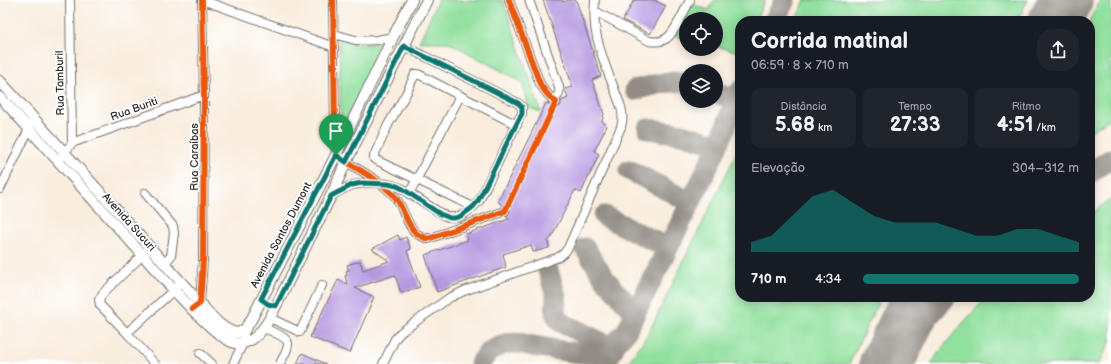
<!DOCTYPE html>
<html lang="pt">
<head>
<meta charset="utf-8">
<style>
  :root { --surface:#171b24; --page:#20242c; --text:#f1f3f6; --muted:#9ea1a6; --accent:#0f766e }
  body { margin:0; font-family:"Balsamiq Sans",sans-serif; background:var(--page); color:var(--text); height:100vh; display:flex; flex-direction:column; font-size:15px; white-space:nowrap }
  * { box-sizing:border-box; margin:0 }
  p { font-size:13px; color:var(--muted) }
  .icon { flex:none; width:22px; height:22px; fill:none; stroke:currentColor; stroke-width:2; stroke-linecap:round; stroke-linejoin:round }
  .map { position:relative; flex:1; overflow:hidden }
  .panel { position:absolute; left:735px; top:16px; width:360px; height:286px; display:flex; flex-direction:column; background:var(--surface); border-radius:16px; box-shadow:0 2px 10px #0003 }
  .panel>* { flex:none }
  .fabs { position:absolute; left:679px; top:12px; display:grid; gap:8px }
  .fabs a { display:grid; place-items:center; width:44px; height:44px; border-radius:50%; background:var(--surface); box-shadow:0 2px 10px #0003; font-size:20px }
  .pin { position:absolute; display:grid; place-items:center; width:34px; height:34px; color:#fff; margin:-41px -17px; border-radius:50% 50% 50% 0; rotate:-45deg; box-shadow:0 0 4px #0007 }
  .pin .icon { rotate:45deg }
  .round { display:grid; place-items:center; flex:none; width:42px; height:42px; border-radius:16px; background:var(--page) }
  .head { display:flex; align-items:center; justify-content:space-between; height:68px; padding:0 16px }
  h1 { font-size:22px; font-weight:600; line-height:30px }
  .figures { display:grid; grid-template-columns:repeat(3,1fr); gap:6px; height:68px; padding:4px 16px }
  .figures div { display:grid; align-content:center; border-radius:10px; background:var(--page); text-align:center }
  .figures b { font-size:20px; font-weight:600 }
  .figures small { font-size:11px; font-weight:400 }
  .figures p { font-size:11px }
  .chart { height:112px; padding:8px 16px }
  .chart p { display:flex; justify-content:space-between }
  .chart svg { width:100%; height:72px; margin-top:4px; fill:var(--accent); opacity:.7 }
  ul { padding:0 16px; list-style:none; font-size:13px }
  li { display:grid; grid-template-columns:64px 48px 1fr; align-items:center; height:30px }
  li i { height:10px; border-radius:5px; background:var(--accent) }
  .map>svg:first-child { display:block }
  .green { fill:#91e09e; stroke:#5e8664 }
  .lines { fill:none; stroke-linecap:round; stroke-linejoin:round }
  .taxiway { stroke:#928c84; stroke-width:21 }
  .runway { stroke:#928c84; stroke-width:54 }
  .building { fill:#b699e1 }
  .minor-tunnel { stroke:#d0c6ba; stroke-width:8; stroke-dasharray:8 4; stroke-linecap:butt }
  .minor-casing { stroke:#736f6a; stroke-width:10 }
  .major-casing { stroke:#736f6a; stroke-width:12 }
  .minor { stroke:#fff; stroke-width:8 }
  .major { stroke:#fff; stroke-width:10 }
  .cycleway-casing { stroke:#fff; stroke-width:8 }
  .cycleway { stroke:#e8590c; stroke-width:6 }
  .route-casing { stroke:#fff; stroke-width:8 }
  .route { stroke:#0f766e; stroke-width:5 }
  .labels { text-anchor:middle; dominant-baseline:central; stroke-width:4; stroke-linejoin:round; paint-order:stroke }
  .street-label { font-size:11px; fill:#2b2b2b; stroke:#fff }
</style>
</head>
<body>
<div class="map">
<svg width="1111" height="364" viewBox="0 0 1111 364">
  <rect width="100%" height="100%" fill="#fff"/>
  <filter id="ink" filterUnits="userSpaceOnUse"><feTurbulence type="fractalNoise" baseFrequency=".025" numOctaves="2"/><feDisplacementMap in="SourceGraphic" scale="8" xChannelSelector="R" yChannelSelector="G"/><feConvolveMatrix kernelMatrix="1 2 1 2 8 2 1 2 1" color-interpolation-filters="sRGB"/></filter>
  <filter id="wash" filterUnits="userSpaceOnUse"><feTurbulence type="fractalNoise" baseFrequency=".012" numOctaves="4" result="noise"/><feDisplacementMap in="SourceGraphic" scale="16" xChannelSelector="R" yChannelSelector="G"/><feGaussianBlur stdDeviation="0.9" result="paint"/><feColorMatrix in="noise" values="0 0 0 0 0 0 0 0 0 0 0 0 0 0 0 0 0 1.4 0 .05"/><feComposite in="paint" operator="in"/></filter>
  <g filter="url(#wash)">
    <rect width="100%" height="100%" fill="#f9edde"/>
    <path class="green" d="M438,0H503L541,112L529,108L522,82L448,42H419Z
      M714,0H765L755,21H740L739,52L730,50L716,46V19H686V41L676,36V33L691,4L709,10Z
      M805,0H1028L1017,21H795Z
      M1100,0H1111V118L1090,132V21H1089Z
      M339,38L356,45L371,44L385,41L341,130Z
      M740,146V297H881L849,364H627L648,334Z
      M1111,199V340L1099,364H931C947,340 967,318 987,297H1090V214Z"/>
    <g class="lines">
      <path class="taxiway" d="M774,21L785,0
        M635,90C651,86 670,79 686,83
        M716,93L736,100
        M648,129L682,134L718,145
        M629,170L690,202
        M1090,173L1111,159
        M604,216L668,248
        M585,248L605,279L635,313
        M548,270L556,296L555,313L560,322L613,348
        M480,364C486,352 497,344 512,343C519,343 526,344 533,346C556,349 590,358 612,351
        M605,364L618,340L622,336L627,330C657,268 690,207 718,145C727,127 731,108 740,91
        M892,364L929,316L946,297"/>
      <path class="runway" d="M1055,21L1066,0
        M886,364L919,297"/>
    </g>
    <g id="blocks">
      <path class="building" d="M543,0H562L563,2L569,0H576L601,76L592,80L604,114L602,121L607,126L594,151L599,154L581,193L575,190L551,238L548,241L549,248L533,252L531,245L503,254L506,267L437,292L425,255L468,240L466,234L509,219L507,216L510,212V209L506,206H502L498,201L546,103L555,107H559L561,105V101L568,98L565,89L573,87Z
        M634,0H654L666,6L650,34L623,20Z
        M398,235L400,240L406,237L411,249L407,251L420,287L401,293L395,275L355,288L374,297L350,353L310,337L338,280L348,285L345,276L347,275L346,271L349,270L347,265L360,261L363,270L389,261L372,249Z
        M302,353L326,364H297Z"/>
    </g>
  </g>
  <g filter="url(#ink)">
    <use href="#blocks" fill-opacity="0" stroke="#736f6a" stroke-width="1"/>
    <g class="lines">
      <path class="minor-tunnel" d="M505,211L556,102"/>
      <defs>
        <path id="minor" d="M202,0L334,47
          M333,0L335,126L336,155C354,168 387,183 398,201C404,211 408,227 417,234C420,236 424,237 428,239L505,211
          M509,0L540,84C545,91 549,98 556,102
          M529,0L559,87C560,94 558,97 552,100
          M595,11L649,41C655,42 662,42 667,38C675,33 685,9 690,0
          M334,34L359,41L377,40L393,37
          M72,143L204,95
          M62,156L72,143L70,0
          M0,189L31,125
          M145,193L173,226L174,233L171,256L164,264
          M409,194L460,96
          M331,196C338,192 346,187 353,185C368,181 390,182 403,189L445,216C459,221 470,211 479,201L519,119L522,114V107L518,103L404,46
          M473,207L374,159V156L388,125L407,92L415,74H418L517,125
          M197,306L200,303L203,260L204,95L202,0
          M270,318L300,332L322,285
          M264,328C270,331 286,336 288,343C289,349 282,359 280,364
          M127,333L100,305L99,300L103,293L150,248
          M200,353L212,364
          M155,364L127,333L178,286
          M233,364L243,343L245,329
          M383,364L395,339L401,332L449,298L464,291L559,257L564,253L568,248L621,127C623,120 623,114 621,107C613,84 602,61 597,37C594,25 594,12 595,0"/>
        <path id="major" d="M0,81L200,303C210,314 222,331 238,333L245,329L251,320L336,155L393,37L412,0
          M0,97C20,118 39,140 59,162C86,192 113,222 140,252C157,271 214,339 235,343C252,346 263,330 270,318L331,196L346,162L427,0"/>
      </defs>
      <use href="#minor" class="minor-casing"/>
      <use href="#major" class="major-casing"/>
      <use href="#minor" class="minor"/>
      <use href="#major" class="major"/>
      <defs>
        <path id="cycleway" d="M333,0L335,126L336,155C354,168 387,183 398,201C404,211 408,227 417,234C420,236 424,237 428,239L505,211L556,102C549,98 545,91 540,84L509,0
          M192,309L200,303L203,260L204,95L202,0"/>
      </defs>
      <use href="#cycleway" class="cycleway-casing"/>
      <use href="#cycleway" class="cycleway"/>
    </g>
  </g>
  <g class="lines" filter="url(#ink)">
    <defs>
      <path id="route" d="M404,46L518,103L522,107V114L519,119L478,201L473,207L461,216L455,218H450L440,214L403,189L397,186L388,184L362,183L352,185L331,196L276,306L268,304L261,299L336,155L346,162Z"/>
    </defs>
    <use href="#route" class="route-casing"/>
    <use href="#route" class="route"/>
  </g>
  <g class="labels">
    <g class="street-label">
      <text transform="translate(60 83) rotate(-91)">Rua Tamburil</text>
      <text transform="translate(134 109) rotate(-20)">Rua Buriti</text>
      <text transform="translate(194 157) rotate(-90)">Rua Caraíbas</text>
      <text transform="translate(129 222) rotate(48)">Avenida Sucuri</text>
      <text transform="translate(281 235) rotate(-62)">Avenida Santos Dumont</text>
    </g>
  </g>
</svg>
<div class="fabs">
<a><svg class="icon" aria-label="locate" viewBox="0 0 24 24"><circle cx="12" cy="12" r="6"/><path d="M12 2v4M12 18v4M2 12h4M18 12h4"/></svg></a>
<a><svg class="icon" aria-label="layers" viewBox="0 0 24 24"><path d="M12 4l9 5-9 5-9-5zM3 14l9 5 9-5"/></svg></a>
</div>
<div class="pin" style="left:336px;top:155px;background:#1e9e55"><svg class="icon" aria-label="arrive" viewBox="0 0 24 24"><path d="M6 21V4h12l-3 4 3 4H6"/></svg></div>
<section class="panel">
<div class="head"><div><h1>Corrida matinal</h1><p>06:59 · 8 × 710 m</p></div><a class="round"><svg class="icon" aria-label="share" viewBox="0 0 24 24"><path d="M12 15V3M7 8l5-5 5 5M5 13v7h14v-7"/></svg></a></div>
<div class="figures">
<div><p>Distância</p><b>5.68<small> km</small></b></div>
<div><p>Tempo</p><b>27:33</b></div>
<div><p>Ritmo</p><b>4:51<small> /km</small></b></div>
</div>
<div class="chart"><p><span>Elevação</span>304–312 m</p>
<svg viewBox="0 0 160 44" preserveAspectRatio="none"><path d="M0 44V38L10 34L20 22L30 10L40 6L50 14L60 22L70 26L80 26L90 26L100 30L110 34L120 34L130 30L140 30L150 34L160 38V44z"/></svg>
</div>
<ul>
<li><b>710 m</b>4:34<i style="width:100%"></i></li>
</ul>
</section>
</div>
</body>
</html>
